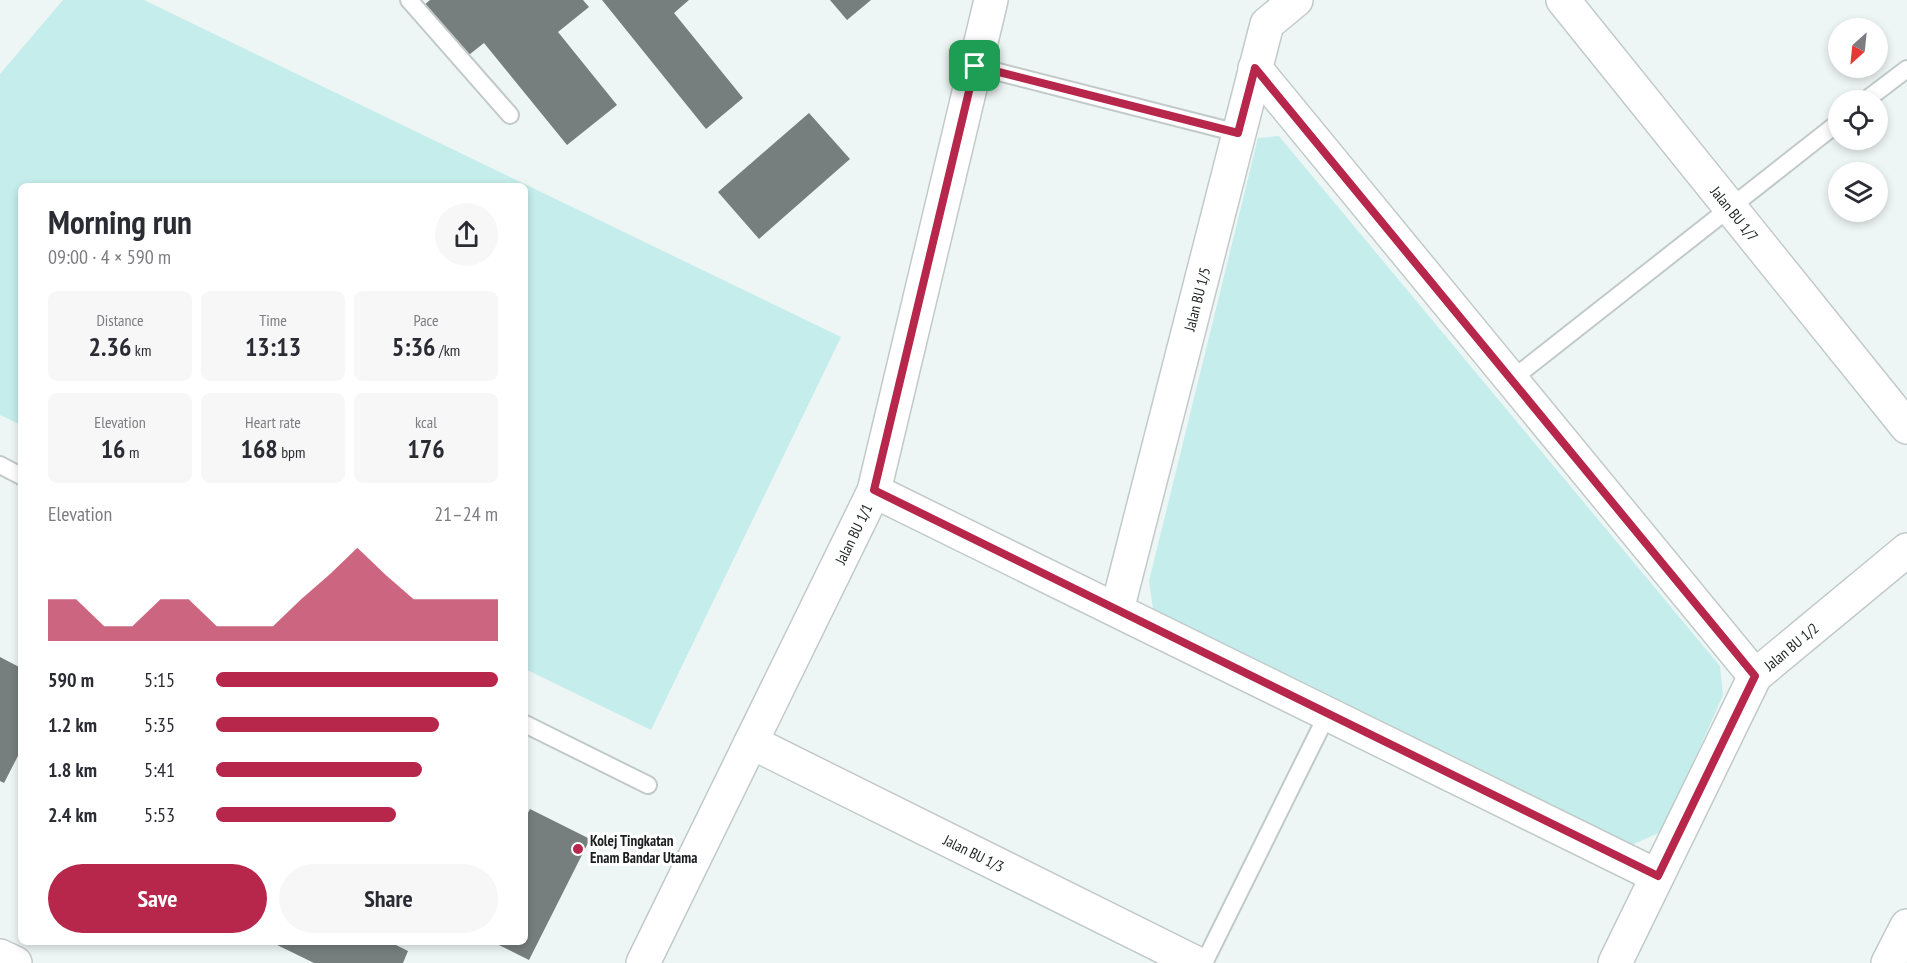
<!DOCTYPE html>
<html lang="en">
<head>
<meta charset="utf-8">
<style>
  :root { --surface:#fff; --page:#f7f7f7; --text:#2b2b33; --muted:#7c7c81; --accent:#b7264b }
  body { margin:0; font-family:"PT Sans Narrow",sans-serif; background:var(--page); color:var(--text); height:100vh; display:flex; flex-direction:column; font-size:22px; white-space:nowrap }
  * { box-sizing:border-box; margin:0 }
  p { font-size:20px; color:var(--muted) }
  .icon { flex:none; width:33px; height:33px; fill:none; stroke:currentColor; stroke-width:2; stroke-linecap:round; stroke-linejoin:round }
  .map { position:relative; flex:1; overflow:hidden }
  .details { position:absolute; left:18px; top:183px; width:510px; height:762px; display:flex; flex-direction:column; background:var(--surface); border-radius:9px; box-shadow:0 3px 9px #0003 }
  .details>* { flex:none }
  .needle { width:39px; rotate:207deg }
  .tools { position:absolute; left:1828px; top:18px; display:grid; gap:12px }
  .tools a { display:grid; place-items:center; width:60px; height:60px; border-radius:50%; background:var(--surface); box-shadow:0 3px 9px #0003; font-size:30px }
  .pin { position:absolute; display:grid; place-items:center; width:51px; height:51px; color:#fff; margin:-26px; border-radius:12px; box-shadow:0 3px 9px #0006 }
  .round { display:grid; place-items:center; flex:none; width:63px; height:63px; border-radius:32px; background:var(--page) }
  .summary { display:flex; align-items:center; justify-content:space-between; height:102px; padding:0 30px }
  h1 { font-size:33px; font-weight:700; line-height:45px }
  .stats { display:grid; grid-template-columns:repeat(3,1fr); gap:9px; height:102px; padding:6px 30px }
  .stats div { display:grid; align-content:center; border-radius:9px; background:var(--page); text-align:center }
  .stats b { font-size:26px; font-weight:700 }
  .stats small { font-size:16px; font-weight:400 }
  .stats p { font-size:16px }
  .chart { height:168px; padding:12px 30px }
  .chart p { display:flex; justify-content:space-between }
  .chart svg { width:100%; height:108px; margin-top:6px; fill:var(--accent); opacity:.7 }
  .cta { display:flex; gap:12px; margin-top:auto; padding:12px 30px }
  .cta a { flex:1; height:69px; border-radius:36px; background:var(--accent); color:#fff; font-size:24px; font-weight:700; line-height:69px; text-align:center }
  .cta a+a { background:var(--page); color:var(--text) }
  ul { padding:0 30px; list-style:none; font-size:20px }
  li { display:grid; grid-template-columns:96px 72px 1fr; align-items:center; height:45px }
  li i { height:15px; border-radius:8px; background:var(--accent) }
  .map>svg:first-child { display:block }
  .green { fill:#c4edeb }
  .building { fill:#777e7e }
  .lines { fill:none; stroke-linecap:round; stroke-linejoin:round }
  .service-casing { stroke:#c2cac9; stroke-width:20 }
  .minor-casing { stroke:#c2cac9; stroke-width:36 }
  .secondary-casing { stroke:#c2cac9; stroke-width:36 }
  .service { stroke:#fff; stroke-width:16 }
  .minor { stroke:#fff; stroke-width:33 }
  .secondary { stroke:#fff; stroke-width:33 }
  .route-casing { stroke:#fff; stroke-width:12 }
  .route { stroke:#b7264b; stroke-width:8 }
  .poi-dot { fill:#b7264b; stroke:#fff; stroke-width:2 }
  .labels { text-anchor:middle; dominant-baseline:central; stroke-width:6; stroke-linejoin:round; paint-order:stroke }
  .street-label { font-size:15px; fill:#1c1f1f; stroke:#fff }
  .poi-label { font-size:15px; font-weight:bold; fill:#1c1f1f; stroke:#fff; text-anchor:start }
</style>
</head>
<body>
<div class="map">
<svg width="1907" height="963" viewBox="0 0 1907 963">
  <rect width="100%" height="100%" fill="#eef6f5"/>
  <path class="green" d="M63,0H144L841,337L651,730L525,669V186H21V425L0,415V74Z
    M1279,136L1720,666L1723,695L1663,831L1629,846L1153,609L1149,581L1258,138Z"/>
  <path class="building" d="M430,0H583L589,7L558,32L617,105L567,145L484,43L465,58L423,6Z
    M602,0H689L674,13L743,98L706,129Z
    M830,0H871L847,20Z
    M809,113L850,159L759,239L718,192Z
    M0,657L21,668V750L4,783L0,781Z
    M530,809L590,839L529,960L493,942H525V818Z
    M271,942H390L408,951L403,963H314Z"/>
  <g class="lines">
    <defs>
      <path id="service" d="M409,0L510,115
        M975,66L1238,133
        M1866,100L1907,69
        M1511,380L1839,122
        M0,465L21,476
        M525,724L648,785
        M1204,963L1328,713"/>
      <g id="minor">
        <path id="s1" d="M1563,0L1907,427"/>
        <path d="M1255,68L1755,676"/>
        <path d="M874,491L1657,876"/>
        <path id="s2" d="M1117,610L1267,24L1296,0"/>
        <path id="s3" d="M751,742L1196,963"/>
        <path id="s4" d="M643,963L874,491L991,0"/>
        <path id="s5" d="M1615,963L1755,676L1907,550"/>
      </g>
      <path id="secondary" d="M0,956L15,963
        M1888,963L1907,926"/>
    </defs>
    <use href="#service" class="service-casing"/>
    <use href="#minor" class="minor-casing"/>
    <use href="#secondary" class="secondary-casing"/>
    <use href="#service" class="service"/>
    <use href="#minor" class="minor"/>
    <use href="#secondary" class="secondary"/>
  </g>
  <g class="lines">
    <defs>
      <path id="route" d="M975,66L1238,133L1255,68L1755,676L1658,876L874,490Z"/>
    </defs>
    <use href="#route" class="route-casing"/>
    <use href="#route" class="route"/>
  </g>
  <circle class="poi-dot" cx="578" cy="849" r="6"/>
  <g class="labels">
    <g class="street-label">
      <text stroke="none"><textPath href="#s1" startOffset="274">Jalan BU 1/7</textPath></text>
      <text stroke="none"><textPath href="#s2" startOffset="321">Jalan BU 1/5</textPath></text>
      <text stroke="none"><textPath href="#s4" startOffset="478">Jalan BU 1/1</textPath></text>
      <text stroke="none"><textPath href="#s5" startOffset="366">Jalan BU 1/2</textPath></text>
      <text stroke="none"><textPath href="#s3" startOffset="249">Jalan BU 1/3</textPath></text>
    </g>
    <g class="poi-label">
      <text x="590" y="840">Kolej Tingkatan<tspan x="590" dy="17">Enam Bandar Utama</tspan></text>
    </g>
  </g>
</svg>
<div class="tools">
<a><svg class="needle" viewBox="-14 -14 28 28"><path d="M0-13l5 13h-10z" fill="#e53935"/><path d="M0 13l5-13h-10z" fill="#7c7c81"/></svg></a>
<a><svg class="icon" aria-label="locate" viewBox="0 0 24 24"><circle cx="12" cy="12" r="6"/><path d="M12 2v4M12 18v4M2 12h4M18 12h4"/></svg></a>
<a><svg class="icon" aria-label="layers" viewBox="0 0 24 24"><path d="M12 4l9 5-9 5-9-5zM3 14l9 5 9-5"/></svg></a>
</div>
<div class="pin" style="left:975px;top:66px;background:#1e9e55"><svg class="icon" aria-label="arrive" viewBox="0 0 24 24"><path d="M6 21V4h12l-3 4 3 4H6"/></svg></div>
<section class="details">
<div class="summary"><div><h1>Morning run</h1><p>09:00 · 4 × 590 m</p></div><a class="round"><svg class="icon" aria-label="share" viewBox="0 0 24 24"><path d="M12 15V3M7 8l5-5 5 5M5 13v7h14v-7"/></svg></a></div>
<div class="stats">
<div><p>Distance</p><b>2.36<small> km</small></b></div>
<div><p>Time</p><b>13:13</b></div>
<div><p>Pace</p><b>5:36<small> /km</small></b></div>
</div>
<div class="stats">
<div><p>Elevation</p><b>16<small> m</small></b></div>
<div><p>Heart rate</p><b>168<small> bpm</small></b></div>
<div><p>kcal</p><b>176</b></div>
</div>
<div class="chart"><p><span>Elevation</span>21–24 m</p>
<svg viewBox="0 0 160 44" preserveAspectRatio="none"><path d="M0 44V27L10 27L20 38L30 38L40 27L50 27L60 38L70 38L80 38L90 27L100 17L110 6L120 17L130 27L140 27L150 27L160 27V44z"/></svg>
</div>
<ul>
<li><b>590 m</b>5:15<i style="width:100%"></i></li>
<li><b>1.2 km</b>5:35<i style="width:79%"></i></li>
<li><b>1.8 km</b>5:41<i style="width:73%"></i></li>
<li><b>2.4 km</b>5:53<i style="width:64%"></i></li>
</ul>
<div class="cta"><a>Save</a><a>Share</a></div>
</section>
</div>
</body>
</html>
